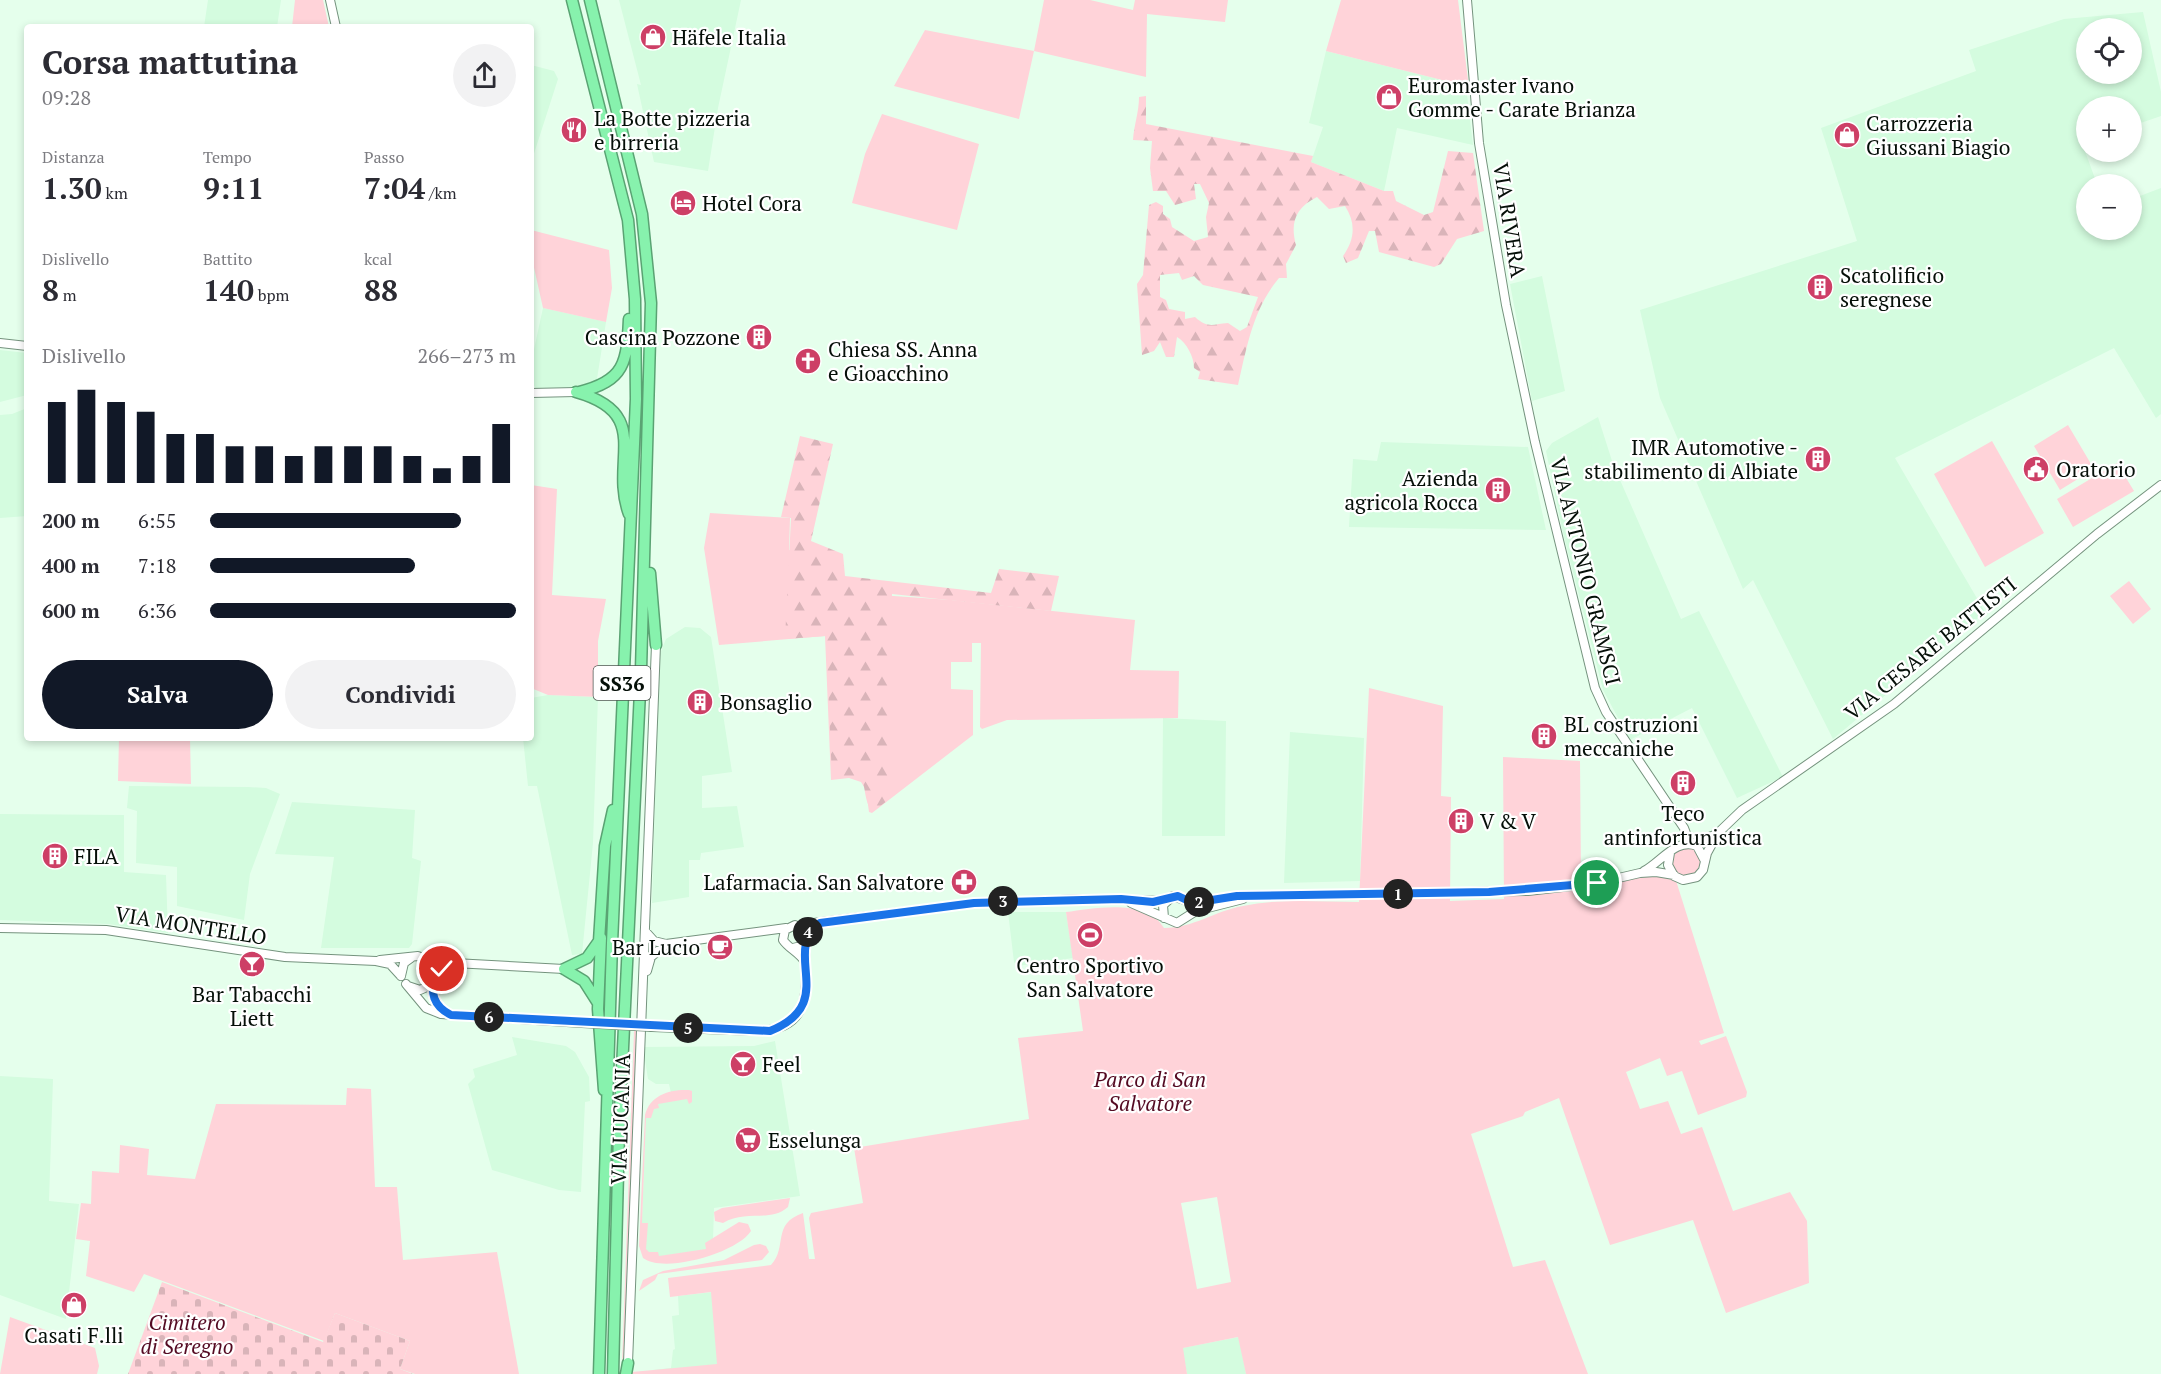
<!DOCTYPE html>
<html lang="it">
<head>
<meta charset="utf-8">
<style>
  :root { --surface:#fff; --page:#f2f2f3; --text:#2b2b33; --muted:#7c7c81; --accent:#111827 }
  body { margin:0; font-family:"PT Serif",serif; background:var(--page); color:var(--text); height:100vh; display:flex; flex-direction:column; font-size:22px; white-space:nowrap }
  * { box-sizing:border-box; margin:0 }
  p { font-size:20px; color:var(--muted) }
  .icon { flex:none; width:33px; height:33px; fill:none; stroke:currentColor; stroke-width:2; stroke-linecap:round; stroke-linejoin:round }
  .map { position:relative; flex:1; overflow:hidden }
  .drawer { position:absolute; left:24px; top:24px; width:510px; height:717px; display:flex; flex-direction:column; background:var(--surface); border-radius:6px; box-shadow:0 3px 9px #0003 }
  .drawer>* { flex:none }
  .controls { position:absolute; left:2076px; top:18px; display:grid; gap:12px }
  .controls a { display:grid; place-items:center; width:66px; height:66px; border-radius:50%; background:var(--surface); box-shadow:0 3px 9px #0003; font-size:30px }
  .pin { position:absolute; display:grid; place-items:center; width:51px; height:51px; color:#fff; margin:-26px; border:3px solid #fff; border-radius:50%; box-shadow:0 2px 6px #0007 }
  .km { position:absolute; width:30px; height:30px; margin:-15px; border-radius:50%; background:#222; color:#fff; font-size:16px; line-height:30px; text-align:center }
  .round { display:grid; place-items:center; flex:none; width:63px; height:63px; border-radius:32px; background:var(--page) }
  .overview { display:flex; align-items:center; justify-content:space-between; height:102px; padding:0 18px }
  h1 { font-size:33px; font-weight:600; line-height:45px }
  .stats { display:grid; grid-template-columns:repeat(3,1fr); gap:9px; height:102px; padding:6px 18px }
  .stats div { display:grid; align-content:center }
  .stats b { font-size:30px; font-weight:600 }
  .stats small { font-size:16px; font-weight:400 }
  .stats p { font-size:16px }
  .chart { height:168px; padding:12px 18px }
  .chart p { display:flex; justify-content:space-between }
  .chart svg { width:100%; height:108px; margin-top:6px; stroke:var(--accent); stroke-width:6 }
  .action { display:flex; gap:12px; margin-top:auto; padding:12px 18px }
  .action a { flex:1; height:69px; border-radius:36px; background:var(--accent); color:#fff; font-size:24px; font-weight:600; line-height:69px; text-align:center }
  .action a+a { background:var(--page); color:var(--text) }
  ul { padding:0 18px; list-style:none; font-size:20px }
  li { display:grid; grid-template-columns:96px 72px 1fr; align-items:center; height:45px }
  li i { height:15px; border-radius:8px; background:var(--accent) }
  .map>svg:first-child { display:block }
  .built { fill:#d4fcdf; fill-rule:evenodd }
  .green { fill:#ffd3d9; fill-rule:evenodd }
  .forest { fill:url(#forest-firs); fill-rule:evenodd }
  .cemetery { fill:url(#cemetery-stones) }
  .lines { fill:none; stroke-linecap:round; stroke-linejoin:round }
  .minor-casing { stroke:#75937e; stroke-width:10 }
  .highway-casing { stroke:#5aa373; stroke-width:13 }
  .minor { stroke:#fff; stroke-width:8 }
  .highway { stroke:#87f2ad; stroke-width:10 }
  .minor-bridge-casing { stroke:#75937e; stroke-width:10; stroke-linecap:butt }
  .minor-bridge { stroke:#fff; stroke-width:8 }
  .route-casing { stroke:#fff; stroke-width:12 }
  .route { stroke:#1a73e8; stroke-width:8 }
  .labels { text-anchor:middle; dominant-baseline:central; stroke-width:4.5; stroke-linejoin:round; paint-order:stroke }
  .shield { fill:#fff; stroke:#505752; stroke-width:1.5 }
  .shield-label { font-size:20px; font-weight:bold; fill:#050f08 }
  .poi-label { font-size:21px; fill:#050f08; stroke:#fff; text-anchor:start }
  .street-label { font-size:21px; fill:#050f08; stroke:#fff }
  .park-label { font-size:21px; font-style:italic; fill:#540a22; stroke:#fff }
</style>
</head>
<body>
<div class="map">
<svg width="2161" height="1374" viewBox="0 0 2161 1374">
  <defs>
    <pattern id="forest-firs" width="22" height="20" patternUnits="userSpaceOnUse" patternTransform="scale(1.5)"><rect width="22" height="20" fill="#ffd3d9"/><path d="M5 1l3.5 6h-7zM16 11l3.5 6h-7z" fill="#d9b4b9"/></pattern>
    <pattern id="cemetery-stones" width="16" height="16" patternUnits="userSpaceOnUse" patternTransform="scale(1.5)"><rect width="16" height="16" fill="#ffd3d9"/><path d="M2 7V4a2 2 0 0 1 4 0v3zM10 15v-3a2 2 0 0 1 4 0v3z" fill="#d9b4b9"/></pattern>
  </defs>
  <rect width="100%" height="100%" fill="#e5ffec"/>
  <path class="built" d="M208,0H281L277,27H204Z
    M619,0H741L718,108L708,171L654,162L637,84L641,85Z
    M2143,12L2161,92V116L2132,126V106H2086V141L2082,143L2097,184H2086V230H2132V199L2161,188V414L2156,418L2114,348L1895,458L1985,612L1833,739L1753,580L1743,589L1660,398L1640,310L1857,241L1821,128L1976,71L1969,50L2064,19ZM2086,28H2132V74H2086Z
    M1326,51L1466,86L1473,145L1397,128L1384,191L1311,162L1323,127L1309,123Z
    M531,65L554,71L558,79L531,163Z
    M1542,276L1565,391L1532,401L1510,284Z
    M543,308L606,322L596,385L589,388L536,389L531,380V363Z
    M0,350L27,353V395L0,402Z
    M27,408V516L0,518V415L12,414Z
    M1598,417L1613,464L1681,619L1699,611L1783,777L1737,798L1692,708L1630,740L1603,690L1563,533L1546,451L1552,443Z
    M1381,442L1528,447L1546,530L1349,527L1353,459L1377,461Z
    M685,627L700,628L711,637L732,772L702,776V808L737,806L744,847L701,853L700,860H689V897L652,903L659,656L666,639Z
    M548,695L598,697L593,843L582,954L572,955L537,786H528L523,738H531V698Z
    M1163,718L1226,721L1225,836H1162Z
    M1290,732L1364,738L1360,881L1284,883Z
    M129,786L248,787L266,788L280,794L250,874L244,920L177,906V867L136,863L137,811L127,808Z
    M292,802L415,810L412,858L421,861L412,944L409,948H321L334,857L275,854Z
    M0,814L124,815V872L166,875L168,933L108,924L0,920Z
    M1008,912H1066L1073,958L1017,966L1014,962Z
    M512,1037L566,1046L575,1052L589,1077L590,1101L585,1102L581,1192L559,1190L492,1170L468,1084L475,1077L473,1069L517,1055Z
    M775,1041L800,1196L714,1208L713,1241L707,1250L648,1258L641,1247L646,1115L671,1093L669,1084H656L648,1079L643,1047L754,1046Z
    M0,1076L53,1079L49,1201L79,1204L66,1319L0,1295Z
    M766,1286L823,1369L653,1374V1370L671,1368L673,1350L675,1349L672,1316L679,1315L678,1296Z
    M1239,1337L1246,1374H1187L1182,1348Z"/>
  <path class="green" d="M295,0H323L329,27H292Z
    M1044,0H1090L1133,10L1135,0H1228L1225,22L1147,14L1146,77L1034,51L1019,119L894,86L925,30L1034,51Z
    M1341,0H1458L1468,80L1466,86L1326,51Z
    M882,114L979,144L957,230L852,203L865,154Z
    M531,230L609,250L612,288L606,322L543,308L531,254Z
    M2068,425L2094,469L2060,490L2034,446Z
    M1992,441L2044,533L1985,567L1934,474Z
    M2117,463L2134,491L2073,527L2057,499Z
    M531,485L557,489L552,595L606,599L598,641V697L548,695L531,688Z
    M710,513L790,518L789,550L836,559V592L951,600L1135,620L1130,670L1179,671L1178,718L1007,720L982,729L980,727L981,643H972V662H951V689L973,690V735L872,813L869,812L866,790L861,782L849,778L831,780L825,636L719,645L704,548Z
    M2129,581L2151,609L2133,624L2110,596Z
    M1369,688L1443,706L1441,796L1451,797L1450,901L1504,899L1503,757L1580,761L1581,876L1579,890L1671,866L1672,857L1681,848L1689,847L1696,851L1701,863L1695,874L1683,877L1673,871L1724,1033L1699,1041L1701,1045L1726,1036L1747,1092L1746,1097L1698,1115L1682,1071L1667,1076L1660,1058L1626,1072L1640,1109L1668,1101L1681,1134L1702,1127L1733,1211L1790,1192L1807,1221L1809,1283L1726,1313L1693,1220L1610,1245L1559,1098L1525,1112L1523,1116L1471,1134L1513,1267L1545,1260L1588,1374H1246L1238,1337L1183,1348L1187,1374H632V1372L717,1364L711,1292L670,1297L668,1278L771,1265C788,1247 771,1224 803,1213L809,1259H815L809,1218L811,1213L863,1203L854,1148L1029,1119L1018,1038L1083,1031L1066,912C1095,908 1147,898 1164,928C1194,928 1214,911 1243,906C1280,898 1322,902 1359,902ZM1217,1197L1231,1282L1197,1289L1181,1203Z
    M119,738H190L191,784L118,781Z
    M634,1031H639L629,1307L624,1365L622,1364Z
    M347,1088L371,1089L375,1187H397L403,1260L497,1252L519,1374H415L400,1369L410,1341L335,1313L324,1341L144,1274L134,1292L86,1276L90,1241L76,1239L81,1203L91,1204L92,1171L119,1173L120,1145L149,1149L147,1175L195,1179L216,1104L346,1105Z
    M689,1090L692,1091V1102L689,1104L687,1099L658,1104L659,1108L654,1109L651,1118H646L642,1223H648L646,1249L649,1252H658L659,1256L706,1249L705,1243L739,1222L748,1224L751,1231C737,1253 664,1274 643,1258L639,1246L645,1115C650,1095 670,1089 689,1090Z
    M790,1198L788,1207C770,1223 746,1209 723,1223L715,1221L714,1212L722,1208Z
    M760,1244L766,1246L769,1252L762,1260L658,1274L655,1280L639,1291L643,1280L663,1271L724,1260L754,1245Z
    M10,1317L95,1348L99,1366L97,1374H0Z"/>
  <path class="forest" d="M1146,96V124L1313,156L1311,162L1384,191H1393L1396,201L1424,215L1433,212L1448,151L1473,153L1484,231L1457,239L1441,264L1434,267L1379,252L1375,231H1369L1358,258L1346,263L1343,256C1355,239 1356,223 1345,206L1329,209L1317,197C1295,208 1290,223 1296,245L1286,264L1287,278H1279C1253,309 1247,346 1238,385L1198,379L1200,372L1194,368C1194,357 1187,343 1177,337L1174,357H1166L1160,342L1154,351L1142,355L1137,284L1143,275L1149,205L1156,202L1163,206V214L1170,219L1172,227L1194,241L1208,237L1206,217L1209,203L1200,184H1194L1196,199L1175,205L1166,191H1153L1150,168L1152,141L1133,140C1134,125 1139,112 1139,97ZM1179,273L1182,280L1194,276L1203,285L1258,297L1247,327L1240,331L1228,323C1213,324 1208,329 1195,317L1185,319V312L1169,309L1166,300L1160,297V275Z
    M800,436L833,444L811,541L843,554L845,576L991,593L999,569L1059,576L1051,611L892,594L887,801L872,812C857,788 877,773 832,779L826,636L785,639L791,518L781,517Z"/>
  <path class="cemetery" d="M162,1282L323,1342L335,1313L410,1341L400,1369L413,1374H128Z"/>
  <g class="lines">
    <defs>
      <path id="minor" d="M330,0L336,27
        M1467,0L1479,143L1506,305L1535,442L1595,688L1606,712L1684,828L1690,844
        M0,343L27,346
        M531,393L576,392
        M1692,844L1717,834
        M1670,853L1668,865L1674,876L1683,880L1697,877L1703,870L1707,853L1718,833L1742,810L1894,704L2097,534L2161,485
        M1644,871C1661,862 1677,837 1697,846L1705,861
        M1131,903L1177,923L1196,911L1243,899
        M1164,918L1163,905L1173,896L1193,903L1237,896L1528,891L1597,883L1640,873L1656,872L1674,875
        M800,927L814,923L974,903L1090,899L1165,901
        M0,928L106,930L285,957L376,961L390,964L401,976
        M645,931L654,941L666,944L786,928
        M793,948L801,946L805,938L802,929L795,925L785,930L783,940C789,949 799,952 805,962
        M427,959L454,963L564,969
        M380,960L418,956L430,962L435,974L429,986L420,990L408,986
        M647,971L651,957L666,944
        M401,976L404,963L411,958
        M432,982L436,1004L447,1013
        M406,984L426,1008L441,1014L582,1023
        M652,1027L757,1031C817,1030 805,982 805,941
        M628,1363L656,645"/>
      <path id="highway" d="M572,0L628,220L635,299L636,399L612,943L599,1374
        M590,0L642,214L651,303L641,670L619,1132L613,1374
        M576,392C654,414 609,460 629,514
        M579,392C625,381 627,362 629,319
        M650,573L656,645
        M601,938L598,1009L604,1090
        M564,969L587,958L599,941L605,846L613,810
        M564,969L584,981L598,1003
        M626,1374L628,1363"/>
    </defs>
    <use href="#minor" class="minor-casing"/>
    <use href="#highway" class="highway-casing"/>
    <use href="#minor" class="minor"/>
    <use href="#highway" class="highway"/>
    <defs>
      <path id="minor-bridge" d="M582,1023L652,1027"/>
    </defs>
    <use href="#minor-bridge" class="minor-bridge-casing"/>
    <use href="#minor-bridge" class="minor-bridge"/>
  </g>
  <g class="lines">
    <defs>
      <path id="route" d="M442,969L435,974C430,993 433,1006 451,1015L770,1031C840,1003 780,952 820,923L974,903L1121,899L1153,902L1178,896L1193,903L1237,896L1489,892L1597,883"/>
    </defs>
    <use href="#route" class="route-casing"/>
    <use href="#route" class="route"/>
  </g>
  <defs>
    <symbol id="shop-disc" viewBox="-11 -11 22 22"><circle r="9.5" fill="#cd3f66" stroke="#fff"/><path d="M-5-2.5h2.3a2.7 3.5 0 0 1 5.4 0H5L5.5 6h-11ZM-1.5-2.5h3a1.5 2.3 0 0 0-3 0Z" fill="#fff"/></symbol>
    <symbol id="restaurant-disc" viewBox="-11 -11 22 22"><circle r="9.5" fill="#cd3f66" stroke="#fff"/><path d="M-5-6h1v4h1v-4h1v4h1v-4h1v5L-1.5 .5V6h-2V.5L-5-1ZM5-6V6H3V1.5H1.5Q1.5-4 5-6Z" fill="#fff"/></symbol>
    <symbol id="hotel-disc" viewBox="-11 -11 22 22"><circle r="9.5" fill="#cd3f66" stroke="#fff"/><path d="M-6-4.5h1.5V1H6V5H4.5V3h-9V5H-6ZM-4 0a1.8 1.8 0 1 1 3.6 0ZM.5 0V-2.5h3Q6-2.5 6 0Z" fill="#fff"/></symbol>
    <symbol id="building-disc" viewBox="-11 -11 22 22"><circle r="9.5" fill="#cd3f66" stroke="#fff"/><path d="M-4-6H4V6H1V3H-1V6H-4ZM-2.5-4.3h1.7v1.8h-1.7ZM.8-4.3h1.7v1.8H.8ZM-2.5-1h1.7V.8h-1.7ZM.8-1h1.7V.8H.8Z" fill="#fff"/></symbol>
    <symbol id="church-disc" viewBox="-11 -11 22 22"><circle r="9.5" fill="#cd3f66" stroke="#fff"/><path d="M-1.2-6h2.4v3.5h3.3v2.4h-3.3V6h-2.4V-.1h-3.3v-2.4h3.3Z" fill="#fff"/></symbol>
    <symbol id="civic-disc" viewBox="-11 -11 22 22"><circle r="9.5" fill="#cd3f66" stroke="#fff"/><path d="M-.6-6.5H3V-4.5H.6V-3L4-1V1h2V6H-6V1h2V-1L-.6-3ZM-1.2 2.5V6h2.4V2.5Z" fill="#fff"/></symbol>
    <symbol id="pharmacy-disc" viewBox="-11 -11 22 22"><circle r="9.5" fill="#cd3f66" stroke="#fff"/><path d="M-2-6h4v4h4v4h-4v4h-4v-4h-4v-4h4Z" fill="#fff"/></symbol>
    <symbol id="stadium-disc" viewBox="-11 -11 22 22"><circle r="9.5" fill="#cd3f66" stroke="#fff"/><path d="M0-5a6.5 5 0 1 0 0 10a6.5 5 0 1 0 0-10ZM-3.5-1.8h7v3.6h-7Z" fill="#fff"/></symbol>
    <symbol id="cafe-disc" viewBox="-11 -11 22 22"><circle r="9.5" fill="#cd3f66" stroke="#fff"/><path d="M-5.5-4.5H6V0H3Q3 3.5 0 3.5H-2.5Q-5.5 3.5-5.5 0ZM3-3.2v2h1.7v-2ZM-6 4.5H4V6H-6Z" fill="#fff"/></symbol>
    <symbol id="bar-disc" viewBox="-11 -11 22 22"><circle r="9.5" fill="#cd3f66" stroke="#fff"/><path d="M-6-5H6L.8 .8V4.5H3.5V6h-7V4.5H-.8V.8Z" fill="#fff"/></symbol>
    <symbol id="supermarket-disc" viewBox="-11 -11 22 22"><circle r="9.5" fill="#cd3f66" stroke="#fff"/><path d="M-6-5.5h2.5l.6 2H6L4.5 2H-2.5L-4.4-4H-6ZM-1.5 3.2a1.3 1.3 0 1 0 .1 0ZM3 3.2a1.3 1.3 0 1 0 .1 0Z" fill="#fff"/></symbol>
  </defs>
  <g fill-rule="evenodd">
    <use href="#shop-disc" x="638" y="22" width="30" height="30"/>
    <use href="#shop-disc" x="1374" y="82" width="30" height="30"/>
    <use href="#restaurant-disc" x="559" y="115" width="30" height="30"/>
    <use href="#shop-disc" x="1832" y="120" width="30" height="30"/>
    <use href="#hotel-disc" x="668" y="188" width="30" height="30"/>
    <use href="#building-disc" x="1805" y="272" width="30" height="30"/>
    <use href="#building-disc" x="744" y="322" width="30" height="30"/>
    <use href="#church-disc" x="793" y="346" width="30" height="30"/>
    <use href="#building-disc" x="1803" y="444" width="30" height="30"/>
    <use href="#civic-disc" x="2021" y="454" width="30" height="30"/>
    <use href="#building-disc" x="1483" y="475" width="30" height="30"/>
    <use href="#building-disc" x="685" y="687" width="30" height="30"/>
    <use href="#building-disc" x="1529" y="721" width="30" height="30"/>
    <use href="#building-disc" x="1668" y="768" width="30" height="30"/>
    <use href="#building-disc" x="1446" y="806" width="30" height="30"/>
    <use href="#building-disc" x="40" y="841" width="30" height="30"/>
    <use href="#pharmacy-disc" x="949" y="867" width="30" height="30"/>
    <use href="#stadium-disc" x="1075" y="920" width="30" height="30"/>
    <use href="#cafe-disc" x="705" y="932" width="30" height="30"/>
    <use href="#bar-disc" x="237" y="949" width="30" height="30"/>
    <use href="#bar-disc" x="728" y="1049" width="30" height="30"/>
    <use href="#supermarket-disc" x="733" y="1125" width="30" height="30"/>
    <use href="#shop-disc" x="59" y="1290" width="30" height="30"/>
  </g>
  <g class="labels">
    <rect class="shield" x="593.5" y="666" width="57" height="34" rx="4.5"/>
    <g class="shield-label">
      <text x="622" y="683">SS36</text>
    </g>
    <g class="poi-label">
      <text x="672" y="37">Häfele Italia</text>
      <text x="1408" y="85">Euromaster Ivano<tspan x="1408" dy="24">Gomme - Carate Brianza</tspan></text>
      <text x="594" y="118">La Botte pizzeria<tspan x="594" dy="24">e birreria</tspan></text>
      <text x="1866" y="123">Carrozzeria<tspan x="1866" dy="24">Giussani Biagio</tspan></text>
      <text x="702" y="203">Hotel Cora</text>
      <text x="1840" y="275">Scatolificio<tspan x="1840" dy="24">seregnese</tspan></text>
      <text x="740" y="337" text-anchor="end">Cascina Pozzone</text>
      <text x="828" y="349">Chiesa SS. Anna<tspan x="828" dy="24">e Gioacchino</tspan></text>
      <text x="1798" y="447" text-anchor="end">IMR Automotive -<tspan x="1798" dy="24">stabilimento di Albiate</tspan></text>
      <text x="2056" y="469">Oratorio</text>
      <text x="1478" y="478" text-anchor="end">Azienda<tspan x="1478" dy="24">agricola Rocca</tspan></text>
      <text x="720" y="702">Bonsaglio</text>
      <text x="1564" y="724">BL costruzioni<tspan x="1564" dy="24">meccaniche</tspan></text>
      <text x="1683" y="813" text-anchor="middle">Teco<tspan x="1683" dy="24">antinfortunistica</tspan></text>
      <text x="1480" y="821">V &amp; V</text>
      <text x="74" y="856">FILA</text>
      <text x="944" y="882" text-anchor="end">Lafarmacia. San Salvatore</text>
      <text x="700" y="947" text-anchor="end">Bar Lucio</text>
      <text x="1090" y="965" text-anchor="middle">Centro Sportivo<tspan x="1090" dy="24">San Salvatore</tspan></text>
      <text x="252" y="994" text-anchor="middle">Bar Tabacchi<tspan x="252" dy="24">Liett</tspan></text>
      <text x="762" y="1064">Feel</text>
      <text x="768" y="1140">Esselunga</text>
      <text x="74" y="1335" text-anchor="middle">Casati F.lli</text>
    </g>
    <g class="street-label">
      <text transform="translate(1510 220) rotate(81)">VIA RIVERA</text>
      <text transform="translate(1586 571) rotate(76)">VIA ANTONIO GRAMSCI</text>
      <text transform="translate(1930 648) rotate(-39)">VIA CESARE BATTISTI</text>
      <text transform="translate(191 925) rotate(9)">VIA MONTELLO</text>
      <text transform="translate(620 1119) rotate(-88)">VIA LUCANIA</text>
    </g>
    <g class="park-label">
      <text x="1150" y="1079">Parco di San<tspan x="1150" dy="24">Salvatore</tspan></text>
      <text x="187" y="1322">Cimitero<tspan x="187" dy="24">di Seregno</tspan></text>
    </g>
  </g>
</svg>
<div class="controls">
<a><svg class="icon" aria-label="locate" viewBox="0 0 24 24"><circle cx="12" cy="12" r="6"/><path d="M12 2v4M12 18v4M2 12h4M18 12h4"/></svg></a>
<a>+</a>
<a>−</a>
</div>
<div class="pin" style="left:1597px;top:883px;background:#1e9e55"><svg class="icon" aria-label="arrive" viewBox="0 0 24 24"><path d="M6 21V4h12l-3 4 3 4H6"/></svg></div>
<div class="pin" style="left:442px;top:969px;background:#d93025"><svg class="icon" aria-label="check" viewBox="0 0 24 24"><path d="M5 12l5 5 9-10"/></svg></div>
<b class="km" style="left:1398px;top:894px">1</b>
<b class="km" style="left:1199px;top:902px">2</b>
<b class="km" style="left:1003px;top:901px">3</b>
<b class="km" style="left:808px;top:932px">4</b>
<b class="km" style="left:688px;top:1028px">5</b>
<b class="km" style="left:489px;top:1017px">6</b>
<section class="drawer">
<div class="overview"><div><h1>Corsa mattutina</h1><p>09:28</p></div><a class="round"><svg class="icon" aria-label="share" viewBox="0 0 24 24"><path d="M12 15V3M7 8l5-5 5 5M5 13v7h14v-7"/></svg></a></div>
<div class="stats">
<div><p>Distanza</p><b>1.30<small> km</small></b></div>
<div><p>Tempo</p><b>9:11</b></div>
<div><p>Passo</p><b>7:04<small> /km</small></b></div>
</div>
<div class="stats">
<div><p>Dislivello</p><b>8<small> m</small></b></div>
<div><p>Battito</p><b>140<small> bpm</small></b></div>
<div><p>kcal</p><b>88</b></div>
</div>
<div class="chart"><p><span>Dislivello</span>266–273 m</p>
<svg viewBox="0 0 160 44" preserveAspectRatio="none"><path d="M5 44V11M15 44V6M25 44V11M35 44V15M45 44V24M55 44V24M65 44V29M75 44V29M85 44V33M95 44V29M105 44V29M115 44V29M125 44V33M135 44V38M145 44V33M155 44V20"/></svg>
</div>
<ul>
<li><b>200 m</b>6:55<i style="width:82%"></i></li>
<li><b>400 m</b>7:18<i style="width:67%"></i></li>
<li><b>600 m</b>6:36<i style="width:100%"></i></li>
</ul>
<div class="action"><a>Salva</a><a>Condividi</a></div>
</section>
</div>
</body>
</html>
